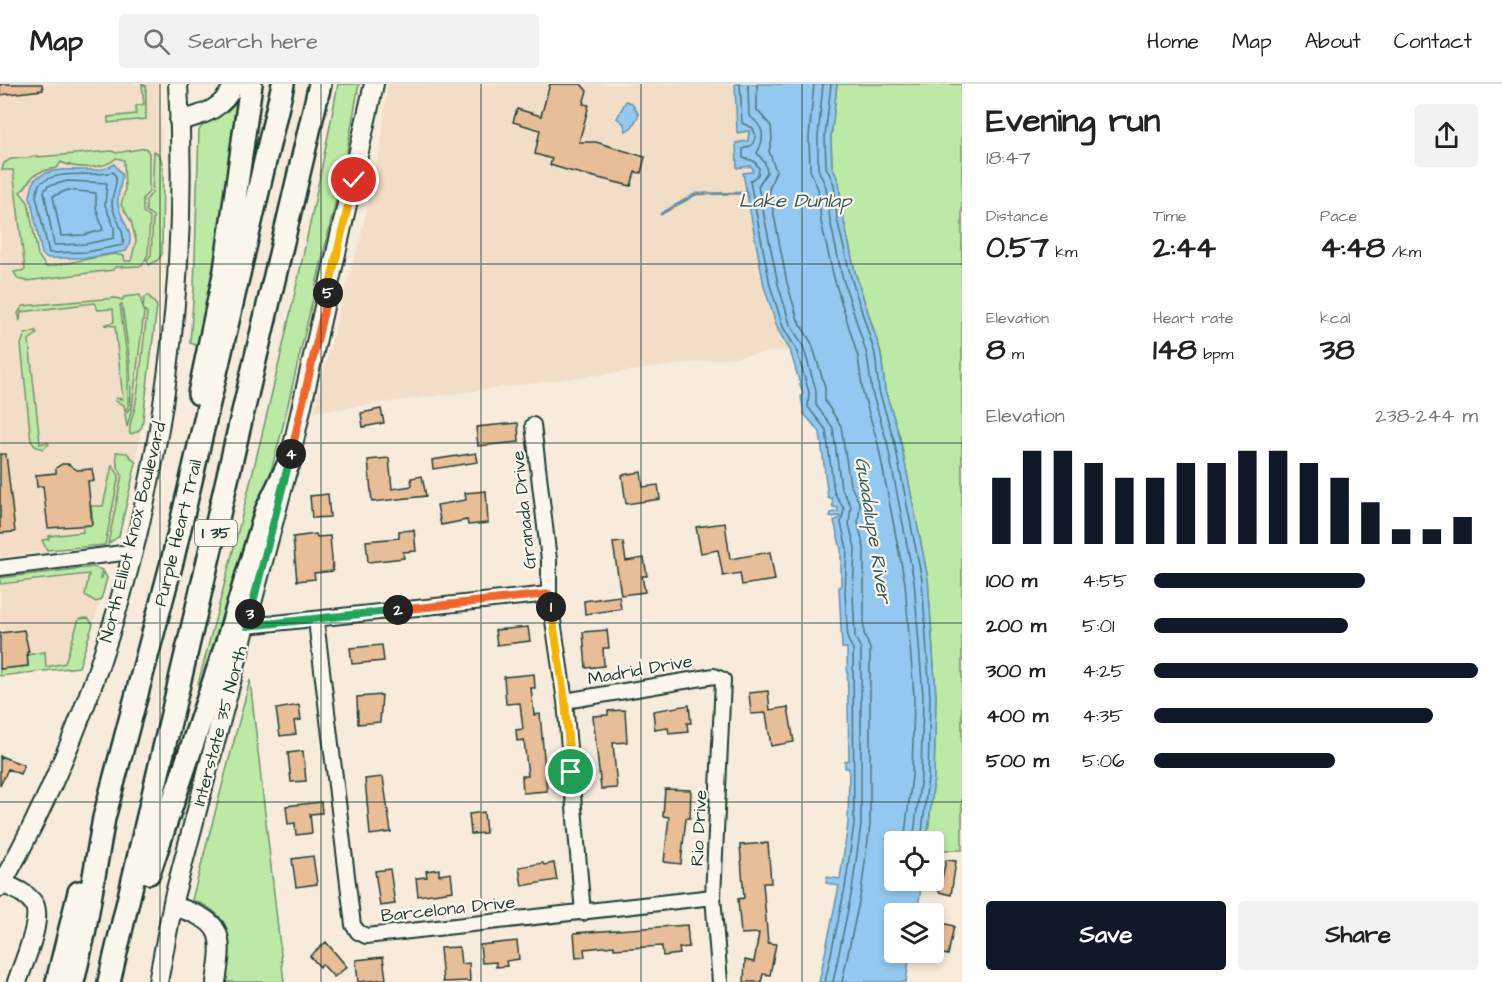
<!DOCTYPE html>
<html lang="en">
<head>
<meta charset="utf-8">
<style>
  :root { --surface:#fff; --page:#f2f2f2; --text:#222; --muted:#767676; --line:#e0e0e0; --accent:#111827 }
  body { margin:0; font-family:"Architects Daughter",sans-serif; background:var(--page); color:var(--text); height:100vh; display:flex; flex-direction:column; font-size:22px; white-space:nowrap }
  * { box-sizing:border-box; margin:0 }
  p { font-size:20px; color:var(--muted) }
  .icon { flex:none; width:33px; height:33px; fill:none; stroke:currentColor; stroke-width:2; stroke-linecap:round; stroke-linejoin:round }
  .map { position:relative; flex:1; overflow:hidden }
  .drawer { display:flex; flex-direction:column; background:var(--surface); width:540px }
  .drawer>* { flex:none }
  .controls { position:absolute; left:884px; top:747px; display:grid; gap:12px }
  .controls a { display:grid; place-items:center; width:60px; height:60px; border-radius:6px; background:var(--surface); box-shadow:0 3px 9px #0003; font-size:30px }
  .pin { position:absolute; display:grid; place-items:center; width:51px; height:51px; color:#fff; margin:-26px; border:3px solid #fff; border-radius:50%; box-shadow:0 2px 6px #0007 }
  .km { position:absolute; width:30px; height:30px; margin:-15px; border-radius:50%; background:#222; color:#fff; font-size:16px; line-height:30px; text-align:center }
  .round { display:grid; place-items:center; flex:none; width:63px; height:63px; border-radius:6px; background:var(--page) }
  .summary { display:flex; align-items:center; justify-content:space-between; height:102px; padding:0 24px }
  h1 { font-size:33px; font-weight:800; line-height:45px }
  .stats { display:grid; grid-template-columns:repeat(3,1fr); gap:9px; height:102px; padding:6px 24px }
  .stats div { display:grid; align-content:center }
  .stats b { font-size:30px; font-weight:800 }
  .stats small { font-size:16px; font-weight:400 }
  .stats p { font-size:16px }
  .chart { height:168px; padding:12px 24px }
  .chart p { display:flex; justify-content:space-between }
  .chart svg { width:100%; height:108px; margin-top:6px; stroke:var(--accent); stroke-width:6 }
  .primary-button { display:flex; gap:12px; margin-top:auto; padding:12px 24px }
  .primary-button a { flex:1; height:69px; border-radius:6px; background:var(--accent); color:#fff; font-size:24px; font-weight:800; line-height:69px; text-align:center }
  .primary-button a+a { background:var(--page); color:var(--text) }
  ul { padding:0 24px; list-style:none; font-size:20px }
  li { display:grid; grid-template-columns:96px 72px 1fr; align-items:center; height:45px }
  li i { height:15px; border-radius:8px; background:var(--accent) }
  header { display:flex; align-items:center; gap:36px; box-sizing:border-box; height:84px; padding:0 30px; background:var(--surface); border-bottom:2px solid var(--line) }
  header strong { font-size:28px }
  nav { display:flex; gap:33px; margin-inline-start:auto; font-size:21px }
  .search { width:420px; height:54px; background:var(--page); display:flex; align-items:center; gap:15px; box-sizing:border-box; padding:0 21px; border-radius:6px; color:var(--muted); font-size:22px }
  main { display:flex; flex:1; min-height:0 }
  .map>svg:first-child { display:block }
  .built { fill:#f2dec7 }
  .green { fill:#bde9a6; stroke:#6e936d; stroke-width:1.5; fill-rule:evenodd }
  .water { fill:#93c9f1; stroke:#6591a5; stroke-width:1.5 }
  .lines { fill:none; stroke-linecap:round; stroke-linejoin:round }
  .shore { stroke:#4d7580; stroke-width:1.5 }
  .stream { stroke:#6591a5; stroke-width:3 }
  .building { fill:#e8be98; stroke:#1f3d34; stroke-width:1.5 }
  .minor-casing { stroke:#1f3d34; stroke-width:18 }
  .major-casing { stroke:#1f3d34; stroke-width:22 }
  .highway-casing { stroke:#1f3d34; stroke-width:26 }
  .minor { stroke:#fbf7ec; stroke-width:14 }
  .major { stroke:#fbf7ec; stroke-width:18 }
  .highway { stroke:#fbf7ec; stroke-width:21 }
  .split-1-casing { stroke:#fff; stroke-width:12 }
  .split-2-casing { stroke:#fff; stroke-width:12 }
  .split-3-casing { stroke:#fff; stroke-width:12 }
  .split-4-casing { stroke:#fff; stroke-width:12 }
  .split-5-casing { stroke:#fff; stroke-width:12 }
  .split-6-casing { stroke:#fff; stroke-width:12 }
  .split-1 { stroke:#f5b400; stroke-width:8 }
  .split-2 { stroke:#f0652b; stroke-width:8 }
  .split-3 { stroke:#22a559; stroke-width:8 }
  .split-4 { stroke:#22a559; stroke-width:8 }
  .split-5 { stroke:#f0652b; stroke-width:8 }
  .split-6 { stroke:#f5b400; stroke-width:8 }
  .grid { fill:none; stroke:#1f3d34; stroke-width:1.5; stroke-opacity:0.55 }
  .labels { text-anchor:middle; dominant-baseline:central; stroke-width:4.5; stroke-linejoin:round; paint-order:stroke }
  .shield { fill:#fbf7ec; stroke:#61756b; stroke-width:1.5 }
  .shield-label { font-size:16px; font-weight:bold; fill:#1f3d34 }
  .street-label { font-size:18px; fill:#1f3d34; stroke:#fbf7ec }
  .water-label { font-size:20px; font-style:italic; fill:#36595a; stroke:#fbf7ec }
</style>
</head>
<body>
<header>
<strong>Map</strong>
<div class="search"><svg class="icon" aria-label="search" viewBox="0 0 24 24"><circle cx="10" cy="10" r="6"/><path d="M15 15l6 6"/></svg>Search here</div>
<nav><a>Home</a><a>Map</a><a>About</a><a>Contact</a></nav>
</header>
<main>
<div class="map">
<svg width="962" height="898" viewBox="0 0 962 898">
  <rect width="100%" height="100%" fill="#f7ecdb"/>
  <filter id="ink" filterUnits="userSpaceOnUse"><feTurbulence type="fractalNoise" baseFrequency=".0167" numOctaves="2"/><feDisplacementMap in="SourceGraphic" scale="12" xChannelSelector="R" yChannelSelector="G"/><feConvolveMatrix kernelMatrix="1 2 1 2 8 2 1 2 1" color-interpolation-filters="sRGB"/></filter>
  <g filter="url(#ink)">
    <path class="built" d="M0,0H160L163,83L162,170L156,246L136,379L119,452L107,460L0,473Z
      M387,0H735L737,49L749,47L750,54L737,83L751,82L753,85L745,109L764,191V202L778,246L790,266L314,328L340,222L360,156L381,62Z
      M93,483L102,486L107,498L79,583L0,592V494Z"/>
    <path class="green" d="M142,0L146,2V35L108,39V33L136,30V22L144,20Z
      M338,0H359L345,78L281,350L250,464L198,614V600C252,400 300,202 338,0Z
      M837,0H962V766H933V758L927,757L934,693L936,612L928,495L900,354L885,306L881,269L855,188L843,133L839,99L832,82L831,54Z
      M237,16L240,18L224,136L201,263L190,259L194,204L199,46C201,42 230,20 237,16Z
      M146,64L149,69V108L143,114V128L150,134L148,170L142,182L115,183L113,186L26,197L18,195L14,188L25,186L13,86H2L4,79L11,75L112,67L116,69ZM116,74L124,76L125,107L121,121L131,137L136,157L131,177H125L124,172L114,170L46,183L38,171L28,118L20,108C26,104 26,102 30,96C36,87 47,86 57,84L61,78C75,85 105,86 116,74Z
      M154,67L160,72L163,83L162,170L158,176L149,181L147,176L151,171L153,132L146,127V116L152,109Z
      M140,211L144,229L132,324L127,343L125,330L131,323L130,280L122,220L120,221L128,280V323L125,327L124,321L115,317L116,314L123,315L115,242L104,241L114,238L113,225L98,226L95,219L21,228L20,237L18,229L23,222L116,214L122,216L124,213Z
      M148,211L157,222L142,343L137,348L130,350C128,340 133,333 135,323C141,292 143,260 147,229L143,225L144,214Z
      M36,247L37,250L29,256L40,360L47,358L49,360L43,365L35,362L31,357L21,260L25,250Z
      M116,368L127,369L136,379L119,452L108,460L122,391L117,381Z
      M112,381L119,391L105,461L47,466L42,456L49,455V452L83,448L82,439L93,438L91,422H103Z
      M93,483L102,486L100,494H102L104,488L107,494L101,516L96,518L85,511L89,490L0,500V494Z
      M88,534L93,540L79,583L0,592V585L28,582L27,571L45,568L46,583L65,579L79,535Z
      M250,596L284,898H225C231,858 237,832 192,816Z"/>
    <path class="water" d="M735,0H837L831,54L832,82L839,99L843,133L855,188L881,269L885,306L900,354L928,495L936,612L934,693L927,757L894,758V796L922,797L917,829L894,830V868L910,869L906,898H819L839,802L826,799L827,793L840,795L848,740L849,684H845V677L849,676L847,564H842L839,503H841V465L834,437L840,434V432L830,433L831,429L838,427V424L833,423L832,414H828L820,348L804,330L801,312L803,310L790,266L778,246L764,202L743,89L753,88V85L751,82L737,84L736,59L748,57L749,47L737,49Z
      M626,17L632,19L639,31L632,43L626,47L624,40L617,34Z
      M114,80L122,90C122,100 117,111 118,120C120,136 138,151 126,167L88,174H46L42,170L30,112L34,96C59,75 94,95 114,80Z"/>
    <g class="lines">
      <path class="shore" d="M740,0L742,39L753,44L756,53L752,61L743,65V74L754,77L759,84L758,91L750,97L770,201L783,243L796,265L809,308L808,323L826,346L834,408L844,425L841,439L847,465L845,508L848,556L853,565L854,740L845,804L825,898
        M748,0L749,32C764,42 766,53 757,69L765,79L767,88L758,102L778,200L790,240L803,262L816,306V321L833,344L841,404L851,422L849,440L855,464L853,509L855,553L861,565V741L852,806L833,898
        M757,0V26L771,42L772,56L769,67L776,87L769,105L787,199L798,236L812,260L825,303V317L841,342L850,400L860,420L858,439L864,464V549L870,565V741L861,808L842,898
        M814,0L809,53L810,86L818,105L821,138L834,194L858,273L863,309L878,360L905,499L914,612L912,692L904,758
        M823,0L818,53V85L826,103L830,136L842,192L867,271L872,308L887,358L914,497L923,612L921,692L913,758
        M831,0L825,53L826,83L834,100L837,135L850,190L875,270L879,307L894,356L922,496L930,612L928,693L921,758
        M113,88C121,97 111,109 112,120C113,134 126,145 123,161L87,168L49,169L36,112L39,100C60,84 89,94 113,88Z
        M68,97L107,99L105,121L114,143V154L86,160L54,161L44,107L48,102Z
        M68,106L96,109V123L103,146L84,151L61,152L53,112Z"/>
      <path class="stream" d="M661,130L696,110L747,109"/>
    </g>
    <path class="building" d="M0,0H42L43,6L0,11Z
      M550,0H581L587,7L583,20L589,21L579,58H596L645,73L641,89L635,88L631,102L570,87L550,81L552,75L535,70L540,46L513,38L517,25L541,32Z
      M381,325L384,339L363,343L361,329Z
      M518,339L519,358L478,362L476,343Z
      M476,369L478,378L433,385L432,376Z
      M0,370H6L15,448L0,449Z
      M389,374L392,405L412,402L411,394L422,392L426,412L372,418L368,376Z
      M62,380H68L77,386L92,385L94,397H88L92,441L48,444L43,402L37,403L36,391L56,389V384Z
      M641,388L643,403L658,401L660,415L626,420L622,391Z
      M486,407L488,439L468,441L467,436L441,441L437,421L466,416L465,409Z
      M328,410L330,433L312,434L310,412Z
      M725,439L730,475L770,468L775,496L742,501L740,489L723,492L718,466L701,469L696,443Z
      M414,446L416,467L403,468L404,474L368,478L366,457L399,454V447Z
      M316,450L317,453L330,452L333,487L314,489L315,495L297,497L293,453Z
      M623,458L626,477L644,474L647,492H642L645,508L621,511L613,459Z
      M619,512L621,525L585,530L584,517Z
      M528,543L530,557L497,561L495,546Z
      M24,546L29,568H27L28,582L0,585V549Z
      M607,546L609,564H603L604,582L586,584L583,548Z
      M382,561L384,577L352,580L350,564Z
      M534,590L535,604H531L534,631L540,630L547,707L523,709L522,692H528L524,656L517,657L516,646L523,645L520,619L506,620L504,593Z
      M768,607L770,626L788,623L794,658L771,662L766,629L751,630L749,609Z
      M382,611L380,638L358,640L357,613Z
      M299,621L301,636L294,637L296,650L280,652L276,625Z
      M689,621L691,639H687L688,648L669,650L668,644L655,646L653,627Z
      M625,626L627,658L613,659L617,704L601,705L593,632L608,631V627Z
      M303,667L306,697L291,698L288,669Z
      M0,672L24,681L20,690L8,685L0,702Z
      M383,693L391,748L370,751L365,695Z
      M665,705L691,706L690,734H686L681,780L664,778L669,733L663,732Z
      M321,718L322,729L310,730L312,749L296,751L295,739L288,740L286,722Z
      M484,728L486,749L471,750L469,730Z
      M768,759L771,799H763L768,859L776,860L770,891L763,890L761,898H744L745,876L754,878L759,849L741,850L738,815L744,814L740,761Z
      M313,772L317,800L296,803L292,775Z
      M946,776L956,777L951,811L939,808Z
      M543,779L544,781L554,779L557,796L522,802L519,783Z
      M390,785L395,820L380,822L375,787Z
      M439,785V791L451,789L453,807L418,812L416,794L427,793L426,787Z
      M942,839L954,842L948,871L935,868Z
      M687,841L689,863L679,864L680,870L663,872L662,862L614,865V862L584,865L585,873L576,874L574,849Z
      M517,857L519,875L506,877L507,882L496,883V878L482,879L480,861Z
      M326,858L347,883L334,893L322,880L320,883L310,872Z
      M459,863L461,880L469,879L470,897L443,898L440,864Z
      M383,873L386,895L358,898L356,876Z"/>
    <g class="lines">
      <defs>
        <path id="minor" d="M533,341L549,476V510L565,617L583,829
          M0,484L131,468
          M316,537L353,841L358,848L366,852L713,813
          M247,542L549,510
          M565,617L714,592L723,596L713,813L720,898"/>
        <path id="major" d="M179,37C203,31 224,25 234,0
          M2,799C13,804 27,809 34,820C43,836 23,880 17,898
          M0,803C135,565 194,272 178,0
          M173,822C223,837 224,849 216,898
          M158,898L174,813L289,379L374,0"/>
        <path id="highway" d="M199,310L225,186L251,0
          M149,789L226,561L266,427L289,379
          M57,898L79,808
          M73,898L84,850L104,734L173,474L283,0
          M109,898L320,0"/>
      </defs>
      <use href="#minor" class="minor-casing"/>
      <use href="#major" class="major-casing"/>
      <use href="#highway" class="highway-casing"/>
      <use href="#minor" class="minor"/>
      <use href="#major" class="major"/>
      <use href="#highway" class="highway"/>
    </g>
  </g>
  <g class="lines" filter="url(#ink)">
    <defs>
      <path id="split-1" d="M551,523L565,617L571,688"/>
      <path id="split-2" d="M398,526L549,510L551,523"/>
      <path id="split-3" d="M250,530L247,542L398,526"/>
      <path id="split-4" d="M250,530L291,370"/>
      <path id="split-5" d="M291,370L328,209"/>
      <path id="split-6" d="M328,209L354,96"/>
    </defs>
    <use href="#split-1" class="split-1-casing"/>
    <use href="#split-2" class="split-2-casing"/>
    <use href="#split-3" class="split-3-casing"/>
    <use href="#split-4" class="split-4-casing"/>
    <use href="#split-5" class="split-5-casing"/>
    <use href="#split-6" class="split-6-casing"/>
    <use href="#split-1" class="split-1"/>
    <use href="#split-2" class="split-2"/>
    <use href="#split-3" class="split-3"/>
    <use href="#split-4" class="split-4"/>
    <use href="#split-5" class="split-5"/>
    <use href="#split-6" class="split-6"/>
  </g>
  <path class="grid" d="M160,0V898M321,0V898M481,0V898M641,0V898M802,0V898M0,180H962M0,359H962M0,539H962M0,718H962"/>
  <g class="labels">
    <rect class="shield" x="195" y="436" width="42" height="26" rx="4.5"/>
    <g class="shield-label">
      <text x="216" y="449">I 35</text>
    </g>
    <g class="street-label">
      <text transform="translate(524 426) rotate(-96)">Granada Drive</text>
      <text transform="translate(133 448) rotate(-76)">North Elliot Knox Boulevard</text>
      <text transform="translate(178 449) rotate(-76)">Purple Heart Trail</text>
      <text transform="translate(640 586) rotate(-10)">Madrid Drive</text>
      <text transform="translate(220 642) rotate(-75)">Interstate 35 North</text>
      <text transform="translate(699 744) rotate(-87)">Rio Drive</text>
      <text transform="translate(448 825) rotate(-6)">Barcelona Drive</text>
    </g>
    <g class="water-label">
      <text x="795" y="117">Lake Dunlap</text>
      <text transform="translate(873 446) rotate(81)">Guadalupe River</text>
    </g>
  </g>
</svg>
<div class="controls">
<a><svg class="icon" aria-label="locate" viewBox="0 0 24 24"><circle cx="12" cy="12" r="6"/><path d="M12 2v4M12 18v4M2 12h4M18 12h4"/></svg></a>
<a><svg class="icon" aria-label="layers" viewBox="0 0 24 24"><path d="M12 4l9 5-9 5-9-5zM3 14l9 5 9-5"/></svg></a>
</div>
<div class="pin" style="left:571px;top:688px;background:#1e9e55"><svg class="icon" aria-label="arrive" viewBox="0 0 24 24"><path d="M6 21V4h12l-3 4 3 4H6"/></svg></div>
<div class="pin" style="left:354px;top:96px;background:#d93025"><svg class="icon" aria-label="check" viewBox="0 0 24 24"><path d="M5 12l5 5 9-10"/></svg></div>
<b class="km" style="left:551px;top:523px">1</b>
<b class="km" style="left:398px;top:526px">2</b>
<b class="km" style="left:250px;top:530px">3</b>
<b class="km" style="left:291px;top:370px">4</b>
<b class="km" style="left:328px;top:209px">5</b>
</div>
<section class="drawer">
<div class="summary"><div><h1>Evening run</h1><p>18:47</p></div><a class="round"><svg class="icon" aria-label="share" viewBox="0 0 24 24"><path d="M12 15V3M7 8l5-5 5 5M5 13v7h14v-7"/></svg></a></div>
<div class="stats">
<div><p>Distance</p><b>0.57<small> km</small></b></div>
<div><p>Time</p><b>2:44</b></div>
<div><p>Pace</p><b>4:48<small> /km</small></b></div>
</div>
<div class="stats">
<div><p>Elevation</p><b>8<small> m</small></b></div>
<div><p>Heart rate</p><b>148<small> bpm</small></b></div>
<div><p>kcal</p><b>38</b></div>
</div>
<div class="chart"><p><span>Elevation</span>238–244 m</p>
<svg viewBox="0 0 160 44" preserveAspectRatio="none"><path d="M5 44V17M15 44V6M25 44V6M35 44V11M45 44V17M55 44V17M65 44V11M75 44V11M85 44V6M95 44V6M105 44V11M115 44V17M125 44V27M135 44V38M145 44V38M155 44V33"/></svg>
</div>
<ul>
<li><b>100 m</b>4:55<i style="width:65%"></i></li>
<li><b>200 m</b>5:01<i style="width:60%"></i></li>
<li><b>300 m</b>4:25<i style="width:100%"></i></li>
<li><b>400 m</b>4:35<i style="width:86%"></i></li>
<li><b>500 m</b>5:06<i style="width:56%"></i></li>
</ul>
<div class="primary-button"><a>Save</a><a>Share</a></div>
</section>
</main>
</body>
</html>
